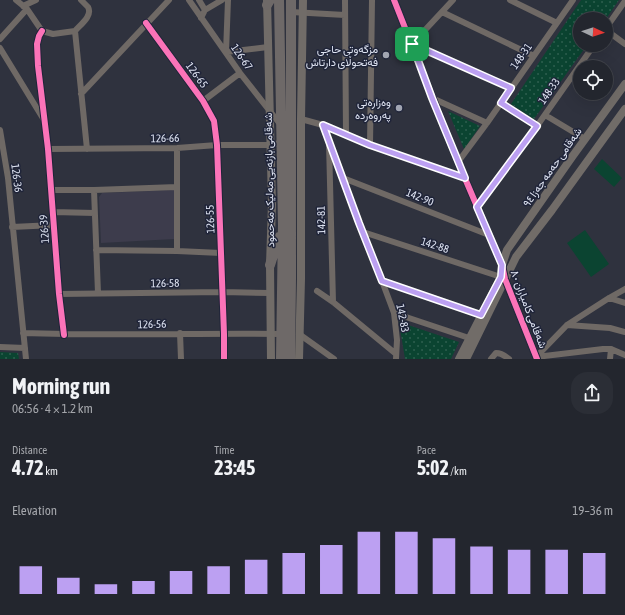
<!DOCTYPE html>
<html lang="en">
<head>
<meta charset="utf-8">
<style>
  :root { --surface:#23262e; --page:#2b2e36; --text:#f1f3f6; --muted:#a3a5aa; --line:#40434a; --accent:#bca0f2 }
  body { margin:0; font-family:"Asap Condensed",Vazirmatn,sans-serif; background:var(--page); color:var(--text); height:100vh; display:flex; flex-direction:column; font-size:15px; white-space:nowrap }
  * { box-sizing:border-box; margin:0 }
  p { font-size:13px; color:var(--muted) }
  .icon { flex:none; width:22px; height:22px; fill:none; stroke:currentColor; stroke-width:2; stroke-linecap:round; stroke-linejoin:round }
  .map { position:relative; height:359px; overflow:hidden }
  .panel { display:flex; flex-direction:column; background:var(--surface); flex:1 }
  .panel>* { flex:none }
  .needle { width:26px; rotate:94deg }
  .buttons { position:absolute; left:573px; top:12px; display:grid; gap:8px }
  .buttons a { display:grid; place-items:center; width:40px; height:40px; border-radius:50%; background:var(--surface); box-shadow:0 4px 16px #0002,0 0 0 1px var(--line); font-size:20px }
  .pin { position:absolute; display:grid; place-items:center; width:34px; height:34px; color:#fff; margin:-17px; border-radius:8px; box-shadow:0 2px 6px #0006 }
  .round { display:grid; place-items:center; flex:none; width:42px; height:42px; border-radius:16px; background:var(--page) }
  .summary { display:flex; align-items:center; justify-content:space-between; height:68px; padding:0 12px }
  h1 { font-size:22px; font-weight:700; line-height:30px }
  .metrics { display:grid; grid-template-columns:repeat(3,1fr); gap:6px; height:68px; padding:4px 12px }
  .metrics div { display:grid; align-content:center }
  .metrics b { font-size:20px; font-weight:700 }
  .metrics small { font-size:11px; font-weight:400 }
  .metrics p { font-size:11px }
  .chart { height:112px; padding:8px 12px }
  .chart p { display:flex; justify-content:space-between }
  .chart svg { width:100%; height:72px; margin-top:4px; stroke:var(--accent); stroke-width:6 }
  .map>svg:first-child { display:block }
  .education { fill:#3d3c4c }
  .green { fill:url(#green-dots) }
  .pitch { fill:#0b4431 }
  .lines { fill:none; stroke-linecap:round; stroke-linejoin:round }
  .minor { stroke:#6f6965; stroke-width:6 }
  .tertiary { stroke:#6f6965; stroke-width:7 }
  .secondary { stroke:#716c68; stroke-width:8 }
  .trunk { stroke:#6e6968; stroke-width:10 }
  .cycleway-casing { stroke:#1f2439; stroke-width:8 }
  .cycleway { stroke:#fb73b8; stroke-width:6 }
  .route-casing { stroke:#fff; stroke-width:8 }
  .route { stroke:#bca0f2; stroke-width:5 }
  .poi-dot { fill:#a1a5b2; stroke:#1f2439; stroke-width:1.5 }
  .labels { text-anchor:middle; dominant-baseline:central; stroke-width:3; stroke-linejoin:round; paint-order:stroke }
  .poi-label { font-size:11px; fill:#dee3f1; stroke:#1f2439; text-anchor:end }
  .street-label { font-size:11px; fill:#dee3f1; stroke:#1f2439 }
</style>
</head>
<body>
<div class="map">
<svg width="625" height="359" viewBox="0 0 625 359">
  <defs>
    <pattern id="green-dots" width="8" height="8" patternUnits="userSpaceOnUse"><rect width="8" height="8" fill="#0b4431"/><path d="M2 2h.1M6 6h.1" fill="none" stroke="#2e5f4f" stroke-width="1.8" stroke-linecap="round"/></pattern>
  </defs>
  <rect width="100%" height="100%" fill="#2f323e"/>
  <path class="education" d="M174,190V239L101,243L99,197L102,193Z"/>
  <path class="green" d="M581,0H619L606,19H580V45H587L534,119L511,104Z
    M448,111L480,126L464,149Z
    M399,322L459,342L451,359H405Z
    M0,352L18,353L19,359H0Z"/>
  <path class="pitch" d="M602,159L622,178L614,187L594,169Z
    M585,230L609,264L591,277L567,243Z"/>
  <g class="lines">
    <path class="minor" d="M16,0L27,9L42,31
      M189,0L240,73L280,124
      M199,0L205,10
      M228,0L226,52L268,47
      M345,0L346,134
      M453,0L412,44L511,88
      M510,0L557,23
      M23,6L36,0
      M291,12L345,15
      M442,12L534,56
      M201,18L205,10L222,0
      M146,23L203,101L214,121L217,145L224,334V359
      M606,28L625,1
      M606,30L625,44
      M42,31L39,36L37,44L38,66L48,149L59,294L64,335
      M42,31L53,34L75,31C80,25 93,16 88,7C86,5 83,2 81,0
      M75,31L87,149
      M0,39L27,9
      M0,48L44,120
      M81,94L169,0
      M432,98L487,123
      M203,101L240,73
      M501,103L537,126
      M545,115L585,139
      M301,119L323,125L370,145L465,178
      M323,125L359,223L382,281L394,313L397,340L396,359
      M0,130L8,178L26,359
      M329,143L333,302
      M370,145L372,0
      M48,149L177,148L217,145H270L281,143
      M458,162L487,123L573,0
      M343,178L489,235
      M52,190H94L177,187
      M94,190L98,293
      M477,207L537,126L594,45
      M53,212L95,213
      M12,227L54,225
      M363,232L501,277
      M96,250L177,251L221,253
      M177,251V148
      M382,281L481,315
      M317,291L333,302L396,354
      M59,294L222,292L270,293
      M609,298L625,303
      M394,313L469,338
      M567,325L610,328L625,332
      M23,333C109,336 195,333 281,334
      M180,333L181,359
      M299,334L334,359
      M0,347L25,348
      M536,357L567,325L609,298L625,289
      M536,357L603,349H611L625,355
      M491,359L496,353C502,353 505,356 509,359
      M610,359L611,349"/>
    <path class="tertiary" d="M394,0L458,162L502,265L505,279L537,359"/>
    <path class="secondary" d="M267,0L272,204L270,265L271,359
      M299,359L301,279V119L303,0
      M459,359L501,277L502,265L507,250L572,157L625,84
      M466,359L516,257L552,210L625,109"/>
    <path class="trunk" d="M279,0L283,225L281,359
      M267,5L270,0
      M270,265L279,237
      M290,359L291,279V0"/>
    <defs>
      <path id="cycleway" d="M394,0L458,162L502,265L505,279L537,359
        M146,23L203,101L214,121L217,145L224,334V359
        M42,31L39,36L37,44L38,66L48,149L59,294L64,335"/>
    </defs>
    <use href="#cycleway" class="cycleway-casing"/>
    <use href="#cycleway" class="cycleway"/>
  </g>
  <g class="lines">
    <defs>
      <path id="route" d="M412,44L511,88L501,103L537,126L477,207L502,265L501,277L481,315L382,281L359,223L323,125L370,145L465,178L432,98Z"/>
    </defs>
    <use href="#route" class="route-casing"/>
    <use href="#route" class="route"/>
  </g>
  <g class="poi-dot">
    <circle cx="386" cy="55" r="4"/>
    <circle cx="399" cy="108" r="4"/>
  </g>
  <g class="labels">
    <g class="poi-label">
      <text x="378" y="49">مزگەوتی حاجی<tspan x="378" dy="13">فەتحوڵای دارتاش</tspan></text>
      <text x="391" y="102">وەزارەتی<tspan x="391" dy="13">پەروەردە</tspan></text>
    </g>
    <g class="street-label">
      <text transform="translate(521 56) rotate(-55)">148-31</text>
      <text transform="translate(242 57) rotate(55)">126-67</text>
      <text transform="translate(197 75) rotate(54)">126-65</text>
      <text transform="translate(549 91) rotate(-55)">148-33</text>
      <text transform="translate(165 138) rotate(-1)">126-66</text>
      <text transform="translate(552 167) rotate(-55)">شەقامی حەمە جەزا ٩٤</text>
      <text transform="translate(17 178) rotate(83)">126-36</text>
      <text transform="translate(269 180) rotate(-91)">شەقامی بازنەیی مەلیک مەحمود</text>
      <text transform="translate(420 197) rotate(22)">142-90</text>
      <text transform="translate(210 219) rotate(-92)">126-55</text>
      <text transform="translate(321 220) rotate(-91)">142-81</text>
      <text transform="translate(44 229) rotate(-94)">126-39</text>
      <text transform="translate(435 245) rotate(18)">142-88</text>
      <text transform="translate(165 283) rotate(-1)">126-58</text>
      <text transform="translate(529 309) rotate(69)">شەقامی کامیاران ٨٠</text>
      <text transform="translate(403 318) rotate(79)">142-83</text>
      <text transform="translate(152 324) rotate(-1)">126-56</text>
    </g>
  </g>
</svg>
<div class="buttons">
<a><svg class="needle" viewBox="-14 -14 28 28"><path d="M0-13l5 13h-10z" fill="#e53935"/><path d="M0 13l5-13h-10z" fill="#a3a5aa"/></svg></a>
<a><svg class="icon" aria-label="locate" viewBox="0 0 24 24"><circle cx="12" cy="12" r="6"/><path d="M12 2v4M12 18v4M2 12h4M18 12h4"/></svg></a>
</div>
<div class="pin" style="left:412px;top:44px;background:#1e9e55"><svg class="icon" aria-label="arrive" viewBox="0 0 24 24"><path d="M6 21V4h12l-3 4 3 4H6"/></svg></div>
</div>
<section class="panel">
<div class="summary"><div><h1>Morning run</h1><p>06:56 · 4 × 1.2 km</p></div><a class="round"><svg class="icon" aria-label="share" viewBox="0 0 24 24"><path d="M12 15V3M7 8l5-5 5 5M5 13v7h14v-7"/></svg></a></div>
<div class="metrics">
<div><p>Distance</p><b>4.72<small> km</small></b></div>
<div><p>Time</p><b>23:45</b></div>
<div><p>Pace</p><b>5:02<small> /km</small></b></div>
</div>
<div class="chart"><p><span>Elevation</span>19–36 m</p>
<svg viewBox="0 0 160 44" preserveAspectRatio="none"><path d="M5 44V27M15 44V34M25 44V38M35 44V36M45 44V30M55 44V27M65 44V23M75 44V19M85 44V14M95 44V6M105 44V6M115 44V10M125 44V15M135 44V17M145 44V17M155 44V19"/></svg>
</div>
</section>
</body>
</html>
